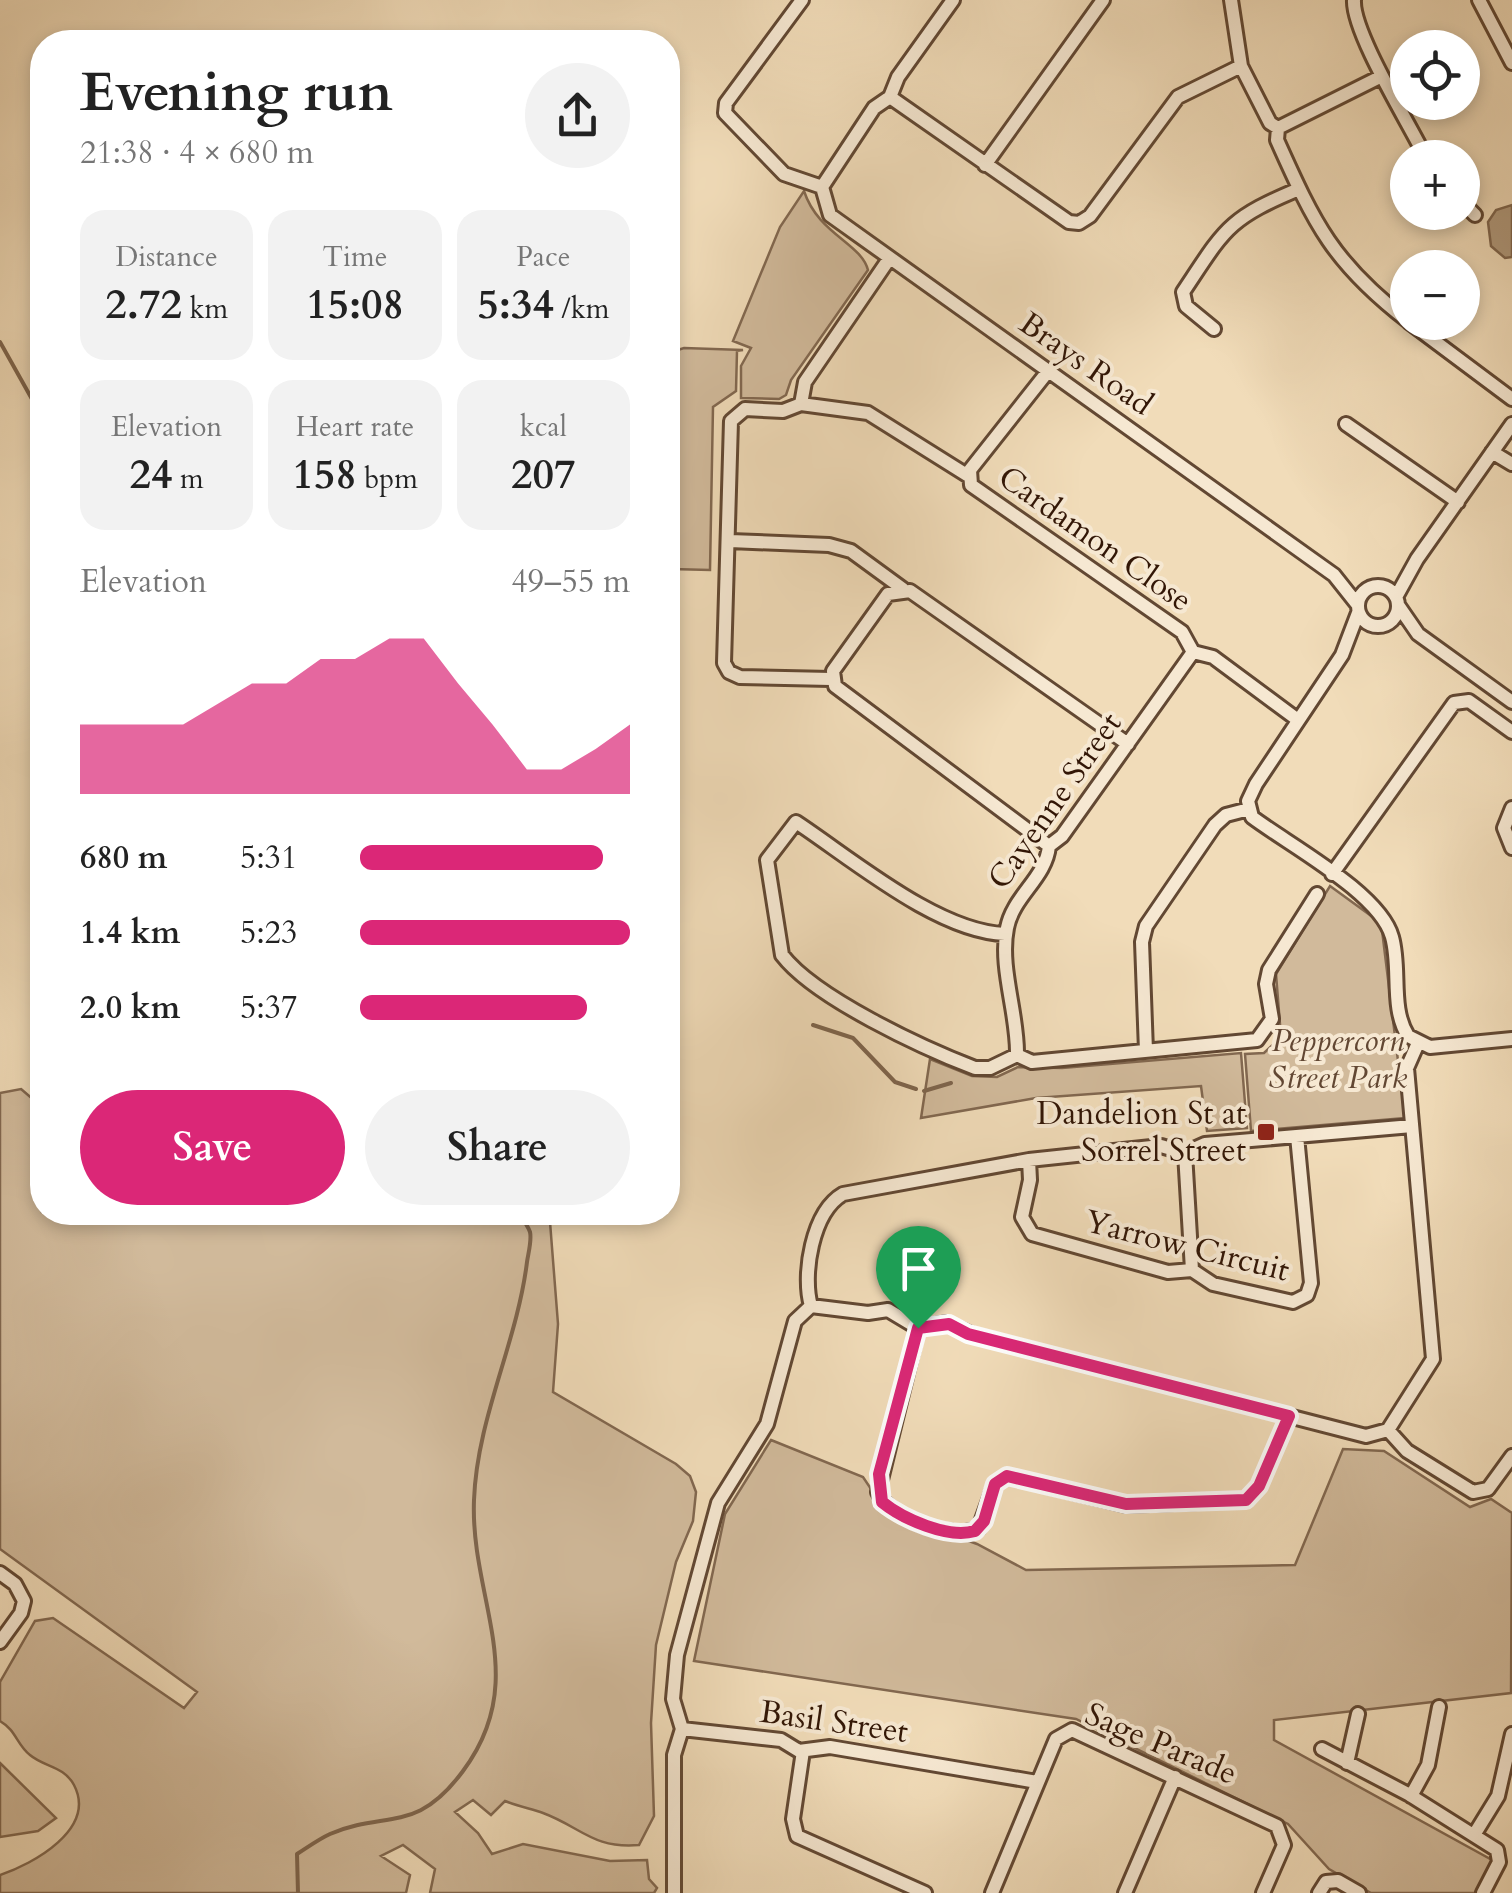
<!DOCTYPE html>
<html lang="en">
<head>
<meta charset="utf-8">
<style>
  :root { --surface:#fff; --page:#f2f2f2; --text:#222; --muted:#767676; --accent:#db2777 }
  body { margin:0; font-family:Cardo,serif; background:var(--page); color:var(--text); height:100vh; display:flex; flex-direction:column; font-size:38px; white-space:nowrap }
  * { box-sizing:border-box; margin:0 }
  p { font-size:32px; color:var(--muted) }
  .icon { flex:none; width:55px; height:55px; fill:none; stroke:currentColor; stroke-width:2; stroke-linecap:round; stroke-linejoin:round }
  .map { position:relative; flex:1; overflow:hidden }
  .drawer { position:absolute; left:30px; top:30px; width:650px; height:1195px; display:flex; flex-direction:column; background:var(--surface); border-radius:40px; box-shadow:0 5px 15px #0003 }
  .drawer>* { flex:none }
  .buttons { position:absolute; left:1390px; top:30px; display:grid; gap:20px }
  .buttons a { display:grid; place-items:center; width:90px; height:90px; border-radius:50%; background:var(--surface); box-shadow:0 5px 15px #0003; font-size:50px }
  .pin { position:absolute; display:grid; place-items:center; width:85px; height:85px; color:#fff; margin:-102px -42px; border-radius:50% 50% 50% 0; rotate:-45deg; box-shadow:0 0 10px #0007 }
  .pin .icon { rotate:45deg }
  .round { display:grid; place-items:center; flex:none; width:105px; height:105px; border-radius:52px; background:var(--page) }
  .summary { display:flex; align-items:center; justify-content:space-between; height:170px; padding:0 50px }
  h1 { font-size:55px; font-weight:700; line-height:75px }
  .metrics { display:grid; grid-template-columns:repeat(3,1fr); gap:15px; height:170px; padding:10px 50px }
  .metrics div { display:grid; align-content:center; border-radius:25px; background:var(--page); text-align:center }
  .metrics b { font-size:42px; font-weight:700 }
  .metrics small { font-size:28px; font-weight:400 }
  .metrics p { font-size:28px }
  .chart { height:280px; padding:20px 50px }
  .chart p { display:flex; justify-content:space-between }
  .chart svg { width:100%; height:180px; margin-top:10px; fill:var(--accent); opacity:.7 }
  .primary-button { display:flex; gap:20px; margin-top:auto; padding:20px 50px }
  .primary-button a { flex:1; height:115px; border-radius:60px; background:var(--accent); color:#fff; font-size:40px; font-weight:700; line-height:115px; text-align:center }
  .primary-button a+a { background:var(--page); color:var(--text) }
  ul { padding:0 50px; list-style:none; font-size:32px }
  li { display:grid; grid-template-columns:160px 120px 1fr; align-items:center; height:75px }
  li i { height:25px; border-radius:12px; background:var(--accent) }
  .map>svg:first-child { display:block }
  .green { fill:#d1ba9b; stroke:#826850; stroke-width:2.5 }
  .water { fill:#b0997c; stroke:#7e654d; stroke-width:2.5 }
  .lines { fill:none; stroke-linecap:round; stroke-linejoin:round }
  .stream { stroke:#7e654d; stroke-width:4 }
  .minor-casing { stroke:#624833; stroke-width:18 }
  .minor { stroke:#f6e8d2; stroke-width:12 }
  .route-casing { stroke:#fff; stroke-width:20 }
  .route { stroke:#db2777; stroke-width:12 }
  .poi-dot { fill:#8f2418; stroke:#f6e8d2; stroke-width:4 }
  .labels { text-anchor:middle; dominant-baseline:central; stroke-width:8; stroke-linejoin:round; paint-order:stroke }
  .street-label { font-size:32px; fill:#321606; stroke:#f6e8d2 }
  .park-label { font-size:32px; font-style:italic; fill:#624733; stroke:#f6e8d2 }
  .poi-label { font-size:32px; fill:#321606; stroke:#f6e8d2; text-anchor:end }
</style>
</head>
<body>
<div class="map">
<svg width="1512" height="1893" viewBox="0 0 1512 1893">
  <rect width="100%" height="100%" fill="#f1dcb9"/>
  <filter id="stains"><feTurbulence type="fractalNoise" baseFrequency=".002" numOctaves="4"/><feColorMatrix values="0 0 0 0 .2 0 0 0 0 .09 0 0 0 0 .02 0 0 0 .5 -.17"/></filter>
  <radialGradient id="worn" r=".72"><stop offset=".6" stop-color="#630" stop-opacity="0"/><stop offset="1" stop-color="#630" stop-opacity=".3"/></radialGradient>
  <path class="green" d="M804,191C818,234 861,243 868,270L791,380L786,395L779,399L741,398V366L751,348L733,341L780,227Z
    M684,348L743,350L737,351L736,391L713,407L710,570L671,569L668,564V353Z
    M1330,886L1374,918L1382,930L1405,1118L1251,1131L1245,1054L1264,1053L1281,1037L1276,974Z
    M1241,1053L1247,1128L1207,1131L1201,1086L1036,1098L921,1118L930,1059L972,1076L997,1077L1018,1067L1062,1068Z
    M21,1089L42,1107V1212L544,1213L550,1222L558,1324L553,1392L676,1464L690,1476L696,1492L693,1521L676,1562L656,1645L651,1723L654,1816L639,1845C593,1849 581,1827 543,1813C531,1809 518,1806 505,1801L491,1815L473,1800L455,1812L478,1833L492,1854L523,1844L610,1861L647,1860L649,1879L657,1888L654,1893H430L435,1869L403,1845L381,1856L410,1875L406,1893H0V1875C33,1864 97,1829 74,1785C64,1766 44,1767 30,1755C17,1745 16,1730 0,1721V1682L35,1621L53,1618L184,1708L197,1692L0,1549V1093Z
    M771,1440L863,1477L885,1510L977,1544L1026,1570L1295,1565L1343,1449L1384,1451L1470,1507L1491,1499L1512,1513L1511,1693L1274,1720V1740L1492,1860L1475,1893H1371L1329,1869L1288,1824L1076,1719L694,1661L725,1514Z
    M0,1763L56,1818L38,1831L0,1837Z"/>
  <path class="water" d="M1512,205V257L1505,258L1491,246L1488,222L1496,210Z"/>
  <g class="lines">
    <path class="stream" d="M0,342L42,417
      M813,1025L853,1038L895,1082L916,1089
      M924,1091L951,1083
      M298,1893L297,1854C308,1847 319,1839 330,1834C386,1810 416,1835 463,1771C532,1679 470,1599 474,1500C477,1418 517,1343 527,1262C528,1254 532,1241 530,1232C528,1226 522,1218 518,1212"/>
    <defs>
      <path id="minor" d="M802,0L726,103L725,113L784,174L822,187
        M1231,0L1241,66L1270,123L1278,128L1277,140C1315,225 1333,263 1408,321
        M1354,0C1352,32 1409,123 1426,158
        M1479,0L1512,63
        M890,97L1069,222L1079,223L1090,216L1178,97L1241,66
        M1278,128L1380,77
        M985,165L1103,0
        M822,187L830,215L1334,575L1357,604
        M822,187L874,108L890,97L898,77L953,0
        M1462,202L1475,215
        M1409,322L1512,399
        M1214,329L1186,306L1183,292C1225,229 1227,219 1299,189
        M1049,370L970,470L971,485L1182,632L1193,652L1213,657L1298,720
        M801,404L868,413L970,477
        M1346,424L1458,502
        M1492,452L1512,464
        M730,541L829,545L851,551L903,589
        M1358 606a20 20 0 1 1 40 0a20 20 0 1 1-40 0Z
        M1396,597L1417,559L1512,424
        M1398,605L1418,634L1512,702
        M1358,613L1342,655L1256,784L1248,801L1252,817C1289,845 1380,893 1392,937C1401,969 1390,1008 1408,1036L1430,1047L1512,1039
        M831,679L740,677L729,672L724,663L731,421L745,409L783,411L801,404L805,382L889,259
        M1512,808L1504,828L1512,848
        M1049,846L835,686L833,671L888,594L910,591L1128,744
        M1332,874L1454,703L1469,701L1512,732
        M1005,934C938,932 852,859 796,822L767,860L782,955C815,998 923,1048 975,1068H990L1017,1055L1032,1062L1257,1040L1272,1019L1266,984L1269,970L1317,894
        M1146,1051L1142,942L1146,926L1215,825L1226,815L1249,809
        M1017,1055C1018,1014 999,968 1007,928C1013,896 1046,878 1049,846L1062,836L1193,652
        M1185,1153L1192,1270
        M1029,1160L1030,1180L1022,1217L1032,1234L1168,1272L1192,1270L1213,1284L1293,1302L1307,1295L1311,1283L1297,1136
        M811,1306L868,1313L888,1310L918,1328L946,1323L973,1335L1366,1436L1388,1430L1407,1451L1473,1492L1488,1489L1512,1456
        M811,1306C802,1275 812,1212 843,1194L1029,1160L1161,1146L1185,1153L1205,1144L1412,1126
        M918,1328L878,1492C888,1518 954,1542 979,1528L995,1484L1007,1476L1126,1505L1246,1500L1259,1486L1289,1416
        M1388,1430L1433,1359L1407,1068L1418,1043
        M0,1573L15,1584L24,1601L21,1613L0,1642
        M682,1729L781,1740L799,1751L830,1747L1037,1782
        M1322,1749L1408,1794L1497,1850L1499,1862L1483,1893
        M803,1751L793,1819L797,1836L925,1893
        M1347,1763L1358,1714
        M1411,1796L1428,1765L1439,1707
        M1474,1835L1498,1796L1512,1734
        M674,1893V1755L682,1729L673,1699L677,1655L718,1503L767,1424L795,1321L811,1306
        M992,1893L1056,1739L1072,1730L1277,1826L1284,1845L1263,1893
        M1125,1893L1175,1777
        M1319,1893L1326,1882L1338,1881L1359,1893"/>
    </defs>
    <use href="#minor" class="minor-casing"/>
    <use href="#minor" class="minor"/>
  </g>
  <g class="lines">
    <defs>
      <path id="route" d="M949,1324L968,1334L1289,1416L1259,1486L1246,1500L1126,1504L1007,1476L995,1484L984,1521L975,1531C948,1539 903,1519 882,1502L879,1474L918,1328Z"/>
    </defs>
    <use href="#route" class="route-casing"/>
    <use href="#route" class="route"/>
  </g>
  <rect class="poi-dot" x="1256" y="1122" width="20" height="20" rx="5"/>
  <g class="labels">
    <g class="street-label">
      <text transform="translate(1086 364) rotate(35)">Brays Road</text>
      <text transform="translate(1095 539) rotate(35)">Cardamon Close</text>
      <text transform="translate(1055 801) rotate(-55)">Cayenne Street</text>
      <text transform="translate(1187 1246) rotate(14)">Yarrow Circuit</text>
      <text transform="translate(834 1722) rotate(8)">Basil Street</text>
      <text transform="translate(1161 1744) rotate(23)">Sage Parade</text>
    </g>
    <g class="park-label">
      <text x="1338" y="1041">Peppercorn<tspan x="1338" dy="37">Street Park</tspan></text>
    </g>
    <g class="poi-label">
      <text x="1246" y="1114">Dandelion St at<tspan x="1246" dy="37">Sorrel Street</tspan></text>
    </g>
  </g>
  <rect width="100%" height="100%" filter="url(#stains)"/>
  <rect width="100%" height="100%" fill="url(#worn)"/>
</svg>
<div class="buttons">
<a><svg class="icon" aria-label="locate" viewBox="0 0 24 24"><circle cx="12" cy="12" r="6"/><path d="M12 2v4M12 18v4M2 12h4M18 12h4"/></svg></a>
<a>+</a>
<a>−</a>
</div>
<div class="pin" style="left:918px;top:1328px;background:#1e9e55"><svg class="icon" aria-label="arrive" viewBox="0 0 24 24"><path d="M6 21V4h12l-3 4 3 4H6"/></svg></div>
<section class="drawer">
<div class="summary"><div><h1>Evening run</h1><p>21:38 · 4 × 680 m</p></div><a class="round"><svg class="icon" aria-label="share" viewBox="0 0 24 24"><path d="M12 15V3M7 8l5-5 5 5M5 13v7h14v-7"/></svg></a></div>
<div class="metrics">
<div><p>Distance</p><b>2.72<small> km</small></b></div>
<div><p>Time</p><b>15:08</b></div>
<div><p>Pace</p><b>5:34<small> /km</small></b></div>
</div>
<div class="metrics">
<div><p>Elevation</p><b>24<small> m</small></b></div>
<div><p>Heart rate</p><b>158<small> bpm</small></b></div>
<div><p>kcal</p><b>207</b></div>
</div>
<div class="chart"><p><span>Elevation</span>49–55 m</p>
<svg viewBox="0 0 160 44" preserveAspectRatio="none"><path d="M0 44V27L10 27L20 27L30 27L40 22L50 17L60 17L70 11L80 11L90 6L100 6L110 17L120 27L130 38L140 38L150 33L160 27V44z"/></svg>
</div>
<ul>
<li><b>680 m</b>5:31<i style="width:90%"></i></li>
<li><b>1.4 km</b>5:23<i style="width:100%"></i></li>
<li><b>2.0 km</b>5:37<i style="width:84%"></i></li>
</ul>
<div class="primary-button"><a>Save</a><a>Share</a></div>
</section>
</div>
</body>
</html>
